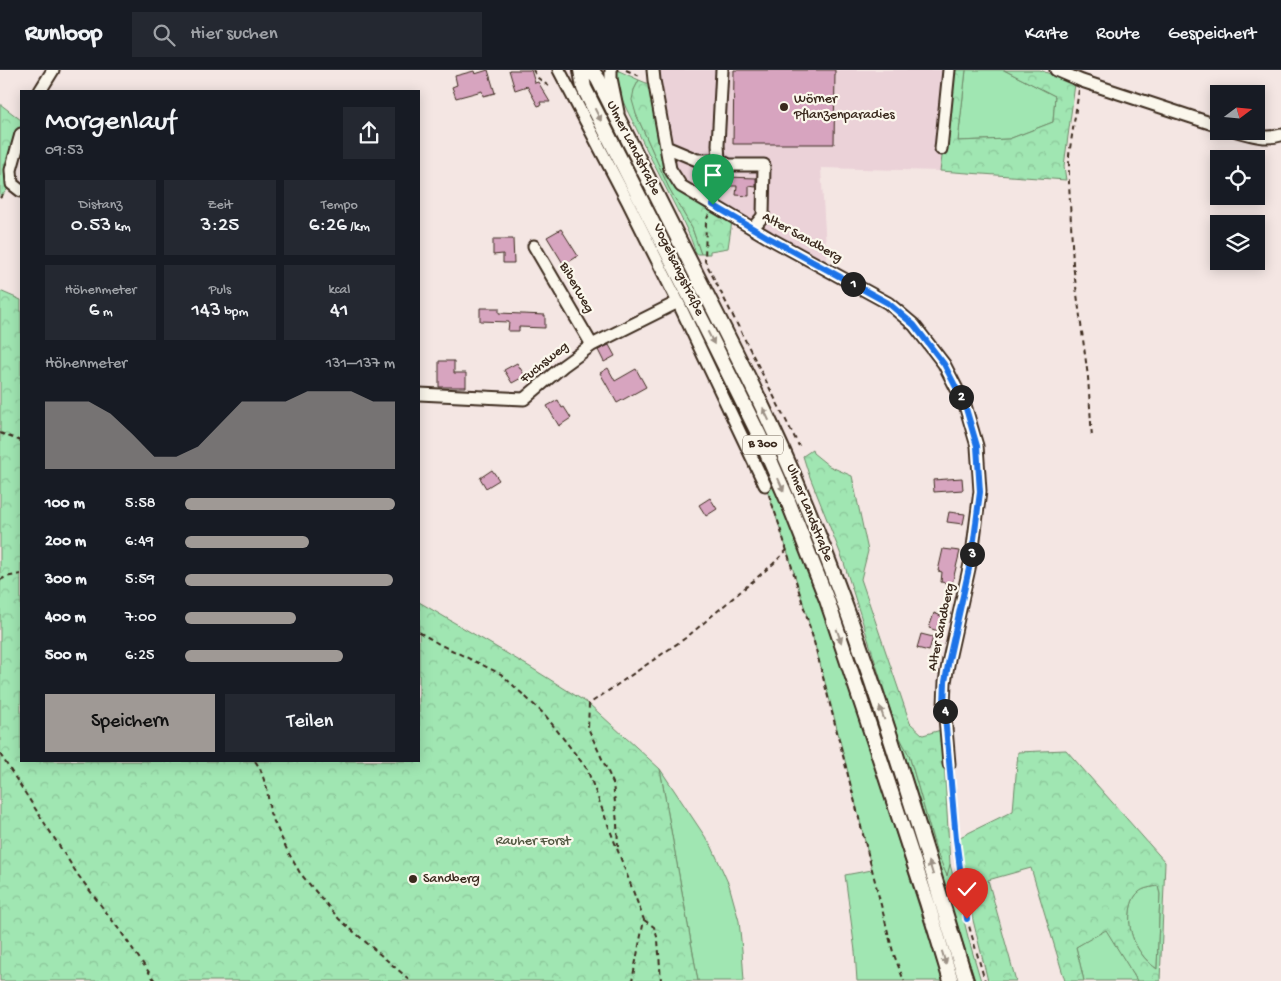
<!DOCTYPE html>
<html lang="de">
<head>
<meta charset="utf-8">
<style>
  :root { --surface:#171b24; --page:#242831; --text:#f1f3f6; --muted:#9ea1a6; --line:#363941; --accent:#9f9995 }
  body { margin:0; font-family:"Gochi Hand",sans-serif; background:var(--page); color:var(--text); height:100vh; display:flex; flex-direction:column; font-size:19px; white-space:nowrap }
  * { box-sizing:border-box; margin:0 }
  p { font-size:16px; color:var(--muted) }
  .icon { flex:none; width:28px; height:28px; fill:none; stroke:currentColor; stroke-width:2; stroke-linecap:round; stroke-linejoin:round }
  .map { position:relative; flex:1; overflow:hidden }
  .drawer { position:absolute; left:20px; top:20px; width:400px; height:672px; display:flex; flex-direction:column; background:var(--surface); border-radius:0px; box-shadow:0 2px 12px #0003 }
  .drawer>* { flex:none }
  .needle { width:32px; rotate:74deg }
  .tools { position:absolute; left:1210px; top:15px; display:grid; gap:10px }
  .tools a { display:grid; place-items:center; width:55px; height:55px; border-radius:0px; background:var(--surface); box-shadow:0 2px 12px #0003; font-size:25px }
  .pin { position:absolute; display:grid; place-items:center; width:42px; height:42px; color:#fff; margin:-51px -21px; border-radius:50% 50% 50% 0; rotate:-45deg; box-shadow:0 0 5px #0007 }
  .pin .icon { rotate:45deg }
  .km { position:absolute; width:25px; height:25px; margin:-12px; border-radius:50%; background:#222; color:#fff; font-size:14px; line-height:25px; text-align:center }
  .round { display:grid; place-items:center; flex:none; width:52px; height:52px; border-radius:0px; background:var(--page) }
  .summary { display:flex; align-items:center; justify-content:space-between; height:85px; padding:0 25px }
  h1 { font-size:28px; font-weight:600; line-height:38px }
  .figures { display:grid; grid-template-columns:repeat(3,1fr); gap:8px; height:85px; padding:5px 25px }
  .figures div { display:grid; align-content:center; border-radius:0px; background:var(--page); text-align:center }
  .figures b { font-size:21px; font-weight:600 }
  .figures small { font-size:14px; font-weight:400 }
  .figures p { font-size:14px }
  .chart { height:140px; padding:10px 25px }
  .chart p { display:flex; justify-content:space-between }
  .chart svg { width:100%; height:90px; margin-top:5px; fill:var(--accent); opacity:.7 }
  .primary-button { display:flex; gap:10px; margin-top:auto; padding:10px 25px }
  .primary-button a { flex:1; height:58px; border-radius:0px; background:var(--accent); color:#111; font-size:20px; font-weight:600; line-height:58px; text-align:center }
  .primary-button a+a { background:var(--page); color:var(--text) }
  ul { padding:0 25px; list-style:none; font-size:16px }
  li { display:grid; grid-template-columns:80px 60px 1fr; align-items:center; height:38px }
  li i { height:12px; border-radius:6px; background:var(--accent) }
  header { display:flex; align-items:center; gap:30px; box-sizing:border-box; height:70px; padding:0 25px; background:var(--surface); border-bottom:1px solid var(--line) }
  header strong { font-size:24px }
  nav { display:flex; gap:28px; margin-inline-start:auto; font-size:18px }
  .search { width:350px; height:45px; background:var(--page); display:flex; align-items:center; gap:12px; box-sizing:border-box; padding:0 18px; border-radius:0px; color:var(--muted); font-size:19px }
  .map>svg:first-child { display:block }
  .built { fill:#ebd2d8 }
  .grass { fill:#a0e6b2; stroke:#6e8868 }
  .forest { fill:url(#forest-crowns); stroke:#6e8868; fill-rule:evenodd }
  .building { fill:#d7a4bf; stroke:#3b2a1e }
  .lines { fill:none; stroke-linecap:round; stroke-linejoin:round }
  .minor-casing { stroke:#3b2a1e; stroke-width:15 }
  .major-casing { stroke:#3b2a1e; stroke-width:18 }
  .path { stroke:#3b2a1e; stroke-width:2; stroke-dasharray:5 4; stroke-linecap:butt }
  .minor { stroke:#fbf7ec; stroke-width:11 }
  .major { stroke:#fbf7ec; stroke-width:14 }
  .oneway { fill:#9b9085 }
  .route-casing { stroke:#fff; stroke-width:10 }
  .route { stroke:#1a73e8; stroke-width:6 }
  .poi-dot { fill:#3b2a1e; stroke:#fbf7ec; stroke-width:2 }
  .labels { text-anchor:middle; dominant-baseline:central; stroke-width:4.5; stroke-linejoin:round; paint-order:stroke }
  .shield { fill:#fbf7ec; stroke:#75685c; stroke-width:1 }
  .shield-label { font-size:12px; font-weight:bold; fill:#3b2a1e }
  .poi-label { font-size:14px; fill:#3b2a1e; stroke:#fbf7ec; text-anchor:start }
  .street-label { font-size:14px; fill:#3b2a1e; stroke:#fbf7ec }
  .park-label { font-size:14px; fill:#545943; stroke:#fbf7ec }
</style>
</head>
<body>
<header>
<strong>Runloop</strong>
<div class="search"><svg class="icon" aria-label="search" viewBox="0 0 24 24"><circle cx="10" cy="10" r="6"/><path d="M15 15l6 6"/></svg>Hier suchen</div>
<nav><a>Karte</a><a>Route</a><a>Gespeichert</a></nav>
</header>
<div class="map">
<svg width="1281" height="911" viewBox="0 0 1281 911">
  <defs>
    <pattern id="forest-crowns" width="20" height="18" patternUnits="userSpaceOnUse" patternTransform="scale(1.25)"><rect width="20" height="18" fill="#a0e6b2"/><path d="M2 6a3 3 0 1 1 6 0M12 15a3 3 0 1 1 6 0" fill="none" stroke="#8bc599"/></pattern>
  </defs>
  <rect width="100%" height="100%" fill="#f4e6e3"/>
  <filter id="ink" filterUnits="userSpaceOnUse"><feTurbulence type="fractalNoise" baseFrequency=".02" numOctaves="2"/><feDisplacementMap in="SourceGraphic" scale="10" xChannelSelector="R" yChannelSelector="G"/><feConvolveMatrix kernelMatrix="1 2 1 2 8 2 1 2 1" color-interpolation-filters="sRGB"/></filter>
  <g filter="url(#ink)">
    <path class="built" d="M659,0H954L940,101L821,98L827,193L769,163L687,115L673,94Z"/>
    <path class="grass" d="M617,0L639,10L634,20L636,44L669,118L692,158L701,184H696C690,163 679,144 669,124C659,104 648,83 638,62C629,43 615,22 617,0Z
      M966,0H1004L1055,26L1053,52L1009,69L958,71Z
      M773,411L809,498L849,617L943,911H857L855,881L845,805L872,800C840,671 810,540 765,415Z
      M898,664L909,685L936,780L947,805L950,794L968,867L981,911H975L897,666Z
      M660,699L712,777L729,815L739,851L742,880L744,911H698Z
      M1158,816L1160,824L1157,899C1139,886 1127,865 1130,842C1131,834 1133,827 1139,822C1143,818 1152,817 1158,816Z
      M1106,859L1135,907L1137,911H1084L1076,877Z"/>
    <path class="forest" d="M954,0H966L958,71L1009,69L1053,52L1055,26L1004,0H1040L1075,14L1064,96L1066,110L940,101Z
      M639,10L651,15L669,104L732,151L728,178L710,181V184H701L692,158L669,118L636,44L632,30L634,20Z
      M0,34L21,50V64L12,114L0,128Z
      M0,221L21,230V691H419V532L530,597L589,634L660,699L698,911H0Z
      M812,380L813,383L829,396L852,406L868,481L861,509L910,653L923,665L941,660L944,691L950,794L947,806L936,780L909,685L898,664L843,490L808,402L803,386Z
      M1066,680L1165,792L1160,911H1137L1135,907L1106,860L1076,877L1084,911H1065L1031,798L988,810L1016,911H988L972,846L958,768L1013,741L1018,682ZM1158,816L1160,824L1157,899C1139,887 1127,864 1130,842C1131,834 1133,827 1139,822C1143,818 1152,817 1158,816Z"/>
    <path class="building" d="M488,0L495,23L483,26L482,21L456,28L452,17L457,15L455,6L474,1L475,4Z
      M509,0H531L535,13L538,12L550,32H540L541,35L538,36L527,16L515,20Z
      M734,0H835L834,74H733Z
      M727,107L756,108V117L749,116V126L736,125L737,116H727Z
      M561,159L578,186L564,195L547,167Z
      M493,169H513L514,193H503V184L493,185Z
      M480,238H499V243L545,245V258L519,257V261H508L509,252L480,251Z
      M609,275L615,286L604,292L598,280Z
      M439,291H454V303H466V317H439Z
      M517,293L525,306L512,313L504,300Z
      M608,298L615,311L636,299L646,317L617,333L600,303Z
      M558,330L562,338L564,337L571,348L559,356L547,336Z
      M492,400L499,410L486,418L480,408Z
      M962,408L963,420L934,422L933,410Z
      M710,428L717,439L706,446L699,435Z
      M949,442L965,444L963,454L947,452Z
      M943,479L960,481L952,514L941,512L942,502L938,501Z
      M934,543L946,548L941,562L929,558Z
      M921,564L933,567L929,581L917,578Z"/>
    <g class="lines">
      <defs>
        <path id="minor" d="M559,0L628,132L678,232L765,415
          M611,0V8L618,42
          M653,0L654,10L670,99L681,116L769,168L888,233L914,255L944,294L965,335L977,376L980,421L972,485L949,589L945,612L944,635L949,694
          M722,0L718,75L719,90L729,95H764L763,146L753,158
          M1056,0L1082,11L1219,56
          M40,21L53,0
          M1237,61C1251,65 1266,70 1281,65
          M21,64L11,100L12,114L21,121
          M666,77L697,90H719
          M941,79L949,0
          M534,176L592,275
          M419,324L524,329L563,296L592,275L678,232"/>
        <path id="major" d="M581,0L584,18L713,272L759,365L788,431L827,530L871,661L927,832L951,911
          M591,0L598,9C631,75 664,141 697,206C734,279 772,352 803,428C869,585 916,749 966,911"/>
      </defs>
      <use href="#minor" class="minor-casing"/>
      <use href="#major" class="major-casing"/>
      <path class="path" d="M533,0L538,8L551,18
        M626,0L642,7
        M1079,20L1069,85V112L1073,194L1088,307L1092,368
        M0,128L5,122
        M709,144L706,151L705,191L799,376
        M0,363L21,371
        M769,425L778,451L813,568L893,882L904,911
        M0,510L6,507L21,504
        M419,562L439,574L501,604L545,645L587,699L644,850L632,911
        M0,684L78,805L121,862L155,911
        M255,691L260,698L267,719L270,743L288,782L300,803L339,849L411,911
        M950,705L956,771L967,849L985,911
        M618,777L617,753L613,713L588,658L589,634L687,567L773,494L787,480
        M644,850L654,857L658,870L661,911"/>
      <use href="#minor" class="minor"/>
      <use href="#major" class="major"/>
    </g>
    <defs><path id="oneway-solid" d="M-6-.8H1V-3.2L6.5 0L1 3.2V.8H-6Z" transform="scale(1.25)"/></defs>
    <g class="oneway">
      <use href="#oneway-solid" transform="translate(598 45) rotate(63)"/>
      <use href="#oneway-solid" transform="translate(711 268) rotate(63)"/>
      <use href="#oneway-solid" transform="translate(766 344) rotate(-115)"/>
      <use href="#oneway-solid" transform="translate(781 415) rotate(66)"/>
      <use href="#oneway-solid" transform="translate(839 566) rotate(71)"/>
      <use href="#oneway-solid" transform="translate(882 643) rotate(-109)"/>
      <use href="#oneway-solid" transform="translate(931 798) rotate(-107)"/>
      <use href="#oneway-solid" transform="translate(944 888) rotate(73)"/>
    </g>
  </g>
  <g class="lines" filter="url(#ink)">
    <defs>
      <path id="route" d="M713,135L769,168L888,233L914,255L944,294L965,335L977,376L980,422L972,485L949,589L945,612L944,635L956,769L967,849"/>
    </defs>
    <use href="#route" class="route-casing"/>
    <use href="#route" class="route"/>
  </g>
  <g class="poi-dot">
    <circle cx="784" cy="37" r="5"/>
    <circle cx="413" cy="809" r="5"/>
  </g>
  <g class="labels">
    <rect class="shield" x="743" y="365.5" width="40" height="19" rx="4"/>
    <g class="shield-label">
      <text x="763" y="375">B 300</text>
    </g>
    <g class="poi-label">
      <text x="794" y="29">Wörner<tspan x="794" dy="16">Pflanzenparadies</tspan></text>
      <text x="423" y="809">Sandberg</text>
    </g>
    <g class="street-label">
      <text transform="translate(633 78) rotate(63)">Ulmer Landstraße</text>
      <text transform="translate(802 168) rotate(29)">Alter Sandberg</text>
      <text transform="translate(678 200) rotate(64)">Vogelsangstraße</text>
      <text transform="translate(576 218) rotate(60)">Biberweg</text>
      <text transform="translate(545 293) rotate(-39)">Fuchsweg</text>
      <text transform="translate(809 443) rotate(68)">Ulmer Landstraße</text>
      <text transform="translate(942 557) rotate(-78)">Alter Sandberg</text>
    </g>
    <g class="park-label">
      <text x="533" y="771">Rauher Forst</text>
    </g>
  </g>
</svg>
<div class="tools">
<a><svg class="needle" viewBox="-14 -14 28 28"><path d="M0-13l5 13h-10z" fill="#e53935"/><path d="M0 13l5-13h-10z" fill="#9ea1a6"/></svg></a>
<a><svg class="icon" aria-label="locate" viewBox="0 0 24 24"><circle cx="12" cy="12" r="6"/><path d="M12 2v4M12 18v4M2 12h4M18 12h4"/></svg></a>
<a><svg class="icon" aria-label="layers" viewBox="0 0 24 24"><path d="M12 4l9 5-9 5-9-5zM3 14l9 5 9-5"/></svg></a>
</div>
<div class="pin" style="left:713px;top:135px;background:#1e9e55"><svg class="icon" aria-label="arrive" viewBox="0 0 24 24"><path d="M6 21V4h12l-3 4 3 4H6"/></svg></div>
<div class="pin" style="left:967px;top:849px;background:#d93025"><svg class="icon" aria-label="check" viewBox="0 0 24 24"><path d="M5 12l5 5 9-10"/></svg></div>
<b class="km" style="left:853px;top:214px">1</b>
<b class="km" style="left:961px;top:327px">2</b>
<b class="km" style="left:972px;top:484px">3</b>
<b class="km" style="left:945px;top:641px">4</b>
<section class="drawer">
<div class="summary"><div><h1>Morgenlauf</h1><p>09:53</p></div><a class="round"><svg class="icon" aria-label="share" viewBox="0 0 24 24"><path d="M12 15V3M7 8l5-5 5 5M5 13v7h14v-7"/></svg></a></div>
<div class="figures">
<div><p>Distanz</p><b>0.53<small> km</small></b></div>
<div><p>Zeit</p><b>3:25</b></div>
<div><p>Tempo</p><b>6:26<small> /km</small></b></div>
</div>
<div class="figures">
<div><p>Höhenmeter</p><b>6<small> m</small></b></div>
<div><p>Puls</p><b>143<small> bpm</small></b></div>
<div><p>kcal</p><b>41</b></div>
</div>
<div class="chart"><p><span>Höhenmeter</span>131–137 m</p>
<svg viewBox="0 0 160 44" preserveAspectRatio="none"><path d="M0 44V11L10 11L20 11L30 17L40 27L50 38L60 38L70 33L80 22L90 11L100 11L110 11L120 6L130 6L140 6L150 11L160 11V44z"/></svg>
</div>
<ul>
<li><b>100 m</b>5:58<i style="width:100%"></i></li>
<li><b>200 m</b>6:49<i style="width:59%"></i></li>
<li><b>300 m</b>5:59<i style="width:99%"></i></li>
<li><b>400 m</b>7:00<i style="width:53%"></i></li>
<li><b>500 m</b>6:25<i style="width:75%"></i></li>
</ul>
<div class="primary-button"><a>Speichern</a><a>Teilen</a></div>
</section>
</div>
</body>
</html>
